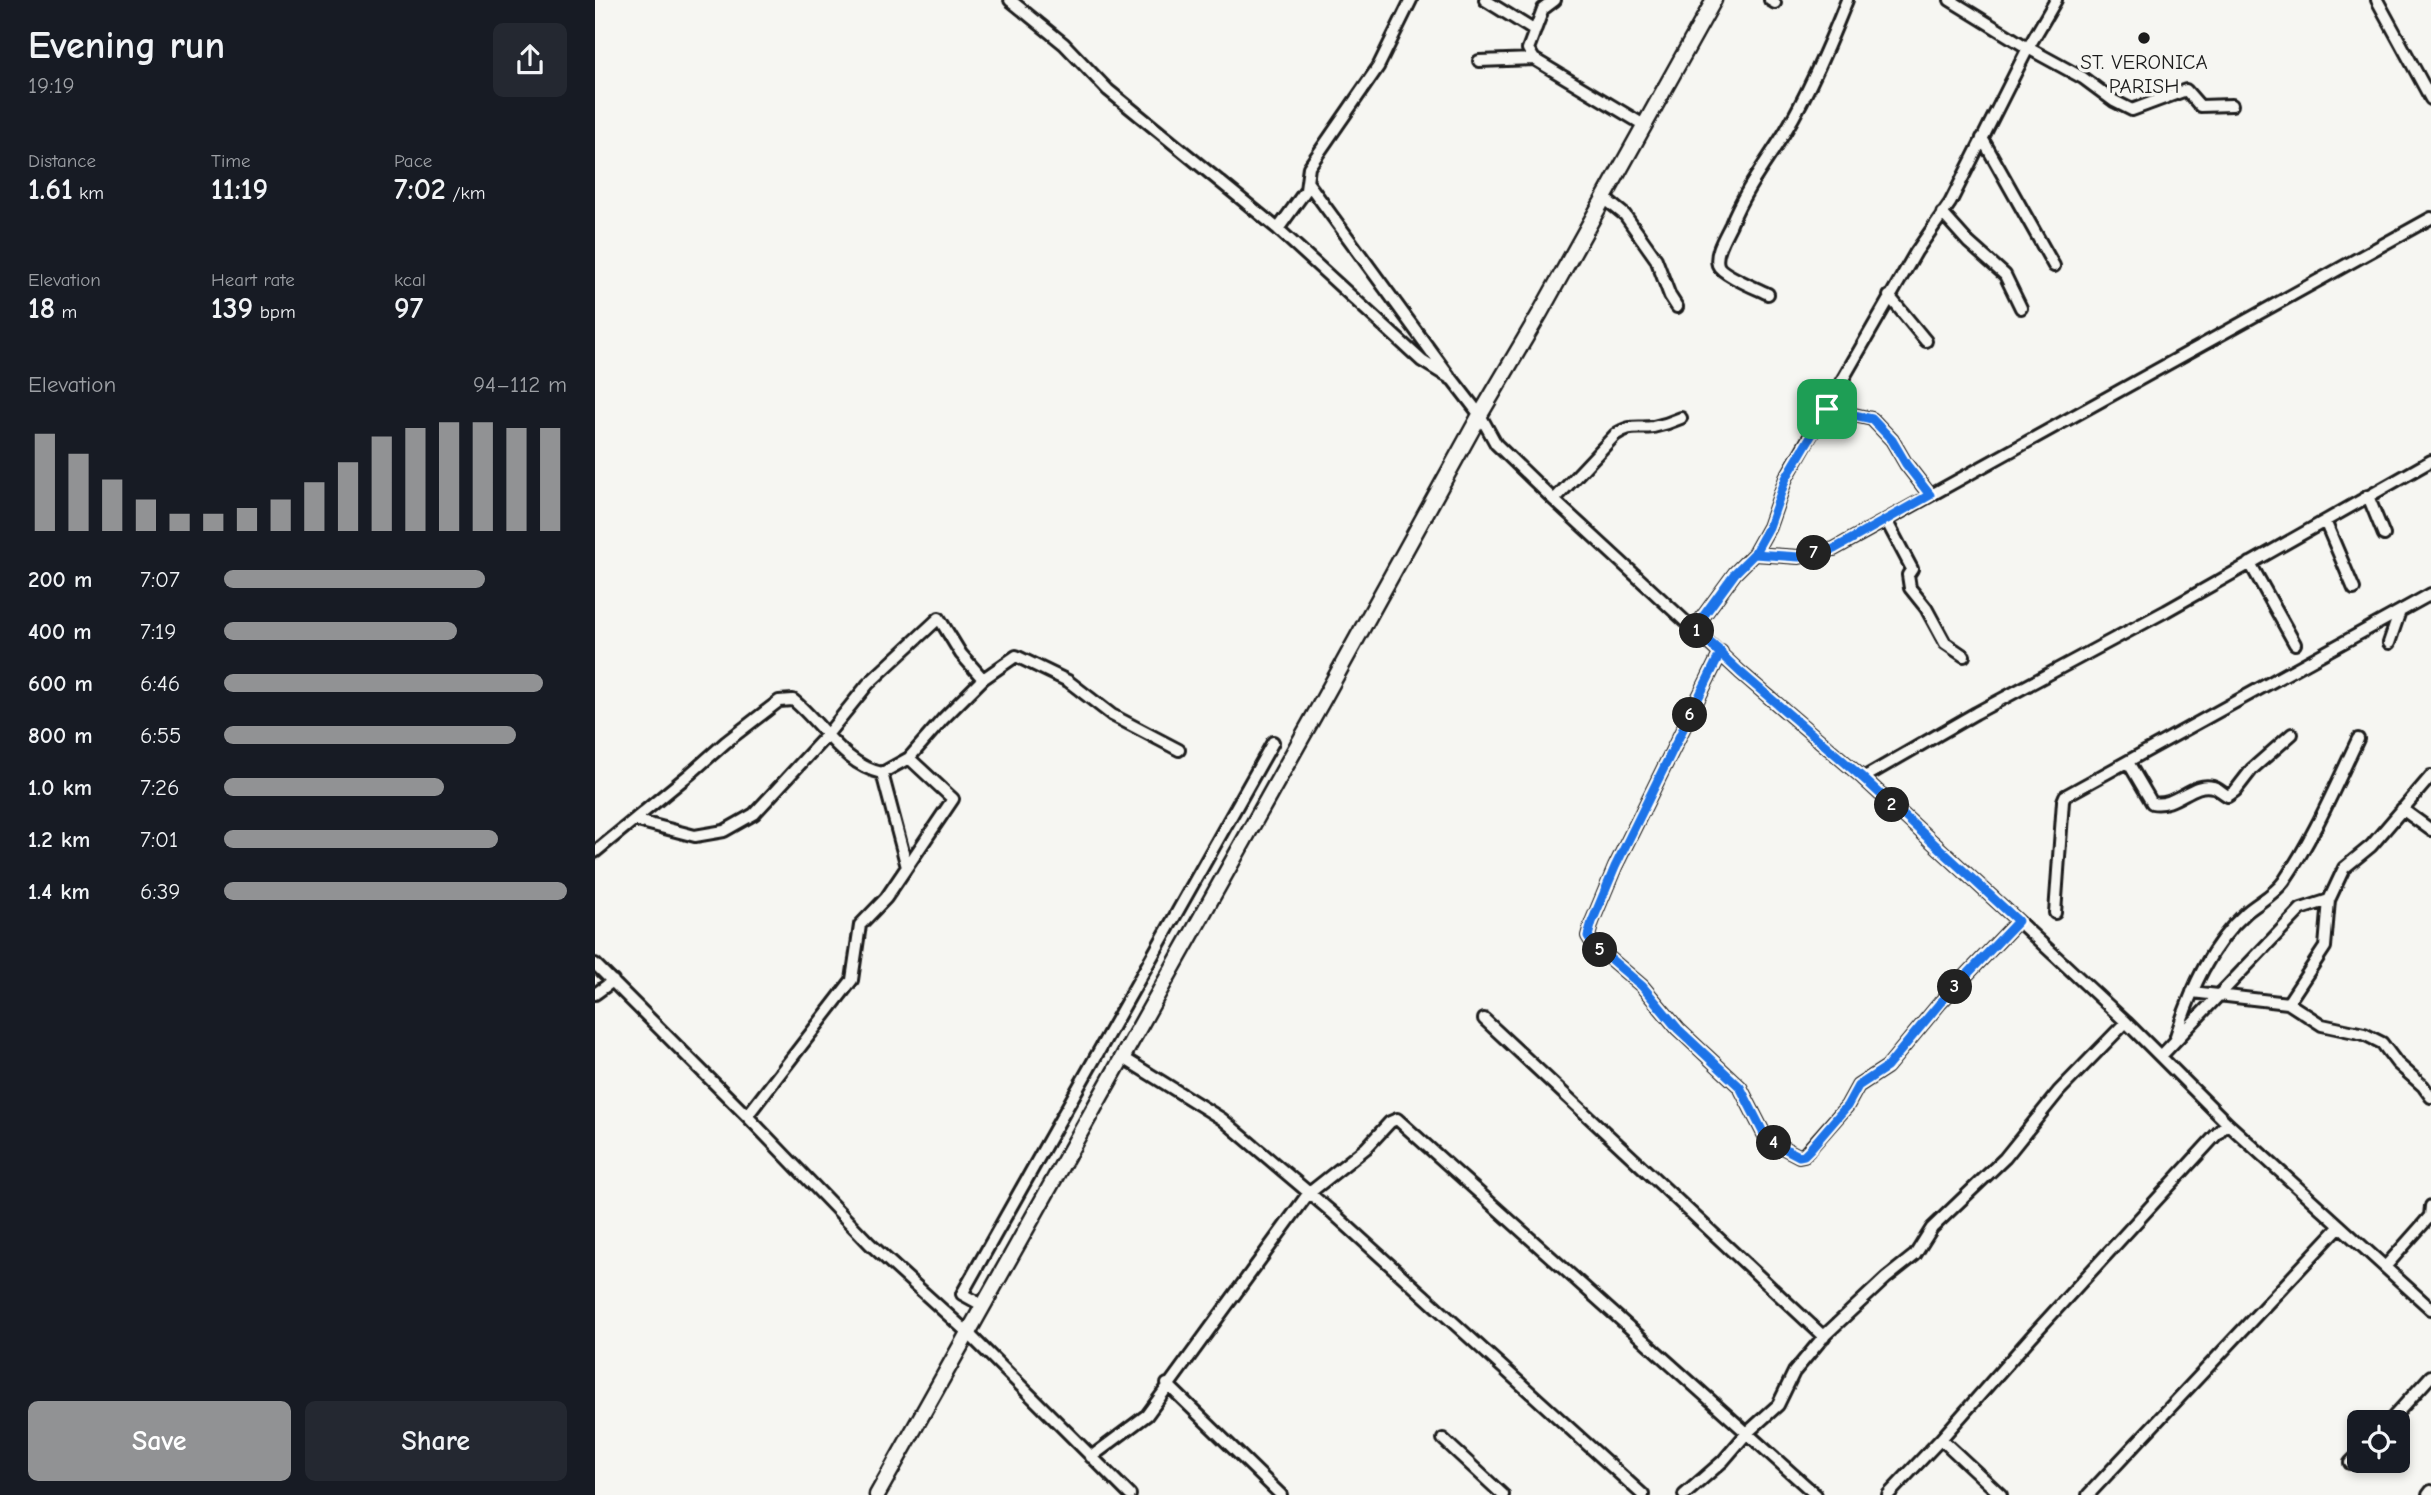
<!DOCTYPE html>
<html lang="en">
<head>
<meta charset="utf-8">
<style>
  :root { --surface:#171b24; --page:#242831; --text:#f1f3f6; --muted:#9ea1a6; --accent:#919294 }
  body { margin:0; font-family:"Comic Neue",sans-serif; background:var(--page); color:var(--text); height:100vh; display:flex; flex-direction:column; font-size:26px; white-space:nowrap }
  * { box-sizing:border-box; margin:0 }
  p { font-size:23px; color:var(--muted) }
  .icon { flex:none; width:38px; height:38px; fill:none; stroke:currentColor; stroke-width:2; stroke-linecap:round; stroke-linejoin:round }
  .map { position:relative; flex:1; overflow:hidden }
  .panel { display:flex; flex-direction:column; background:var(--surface); width:595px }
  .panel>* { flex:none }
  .fabs { position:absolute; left:1752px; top:1410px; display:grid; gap:14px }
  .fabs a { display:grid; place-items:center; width:63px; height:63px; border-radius:10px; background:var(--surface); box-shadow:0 4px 10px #0003; font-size:35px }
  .pin { position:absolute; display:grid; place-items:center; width:60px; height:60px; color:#fff; margin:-30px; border-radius:14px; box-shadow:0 4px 10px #0006 }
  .km { position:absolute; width:35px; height:35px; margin:-18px; border-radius:50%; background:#222; color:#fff; font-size:19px; line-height:35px; text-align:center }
  .round { display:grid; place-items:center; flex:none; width:74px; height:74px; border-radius:10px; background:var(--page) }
  .summary { display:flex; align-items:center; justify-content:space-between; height:119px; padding:0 28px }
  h1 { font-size:38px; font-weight:800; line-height:52px }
  .stats { display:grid; grid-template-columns:repeat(3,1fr); gap:10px; height:119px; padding:7px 28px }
  .stats div { display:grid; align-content:center }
  .stats b { font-size:30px; font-weight:800 }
  .stats small { font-size:19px; font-weight:400 }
  .stats p { font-size:19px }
  .chart { height:196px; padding:14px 28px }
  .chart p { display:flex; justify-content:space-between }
  .chart svg { width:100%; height:126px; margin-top:7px; stroke:var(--accent); stroke-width:6 }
  .cta { display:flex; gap:14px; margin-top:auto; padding:14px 28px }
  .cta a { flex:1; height:80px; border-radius:10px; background:var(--accent); color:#fff; font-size:28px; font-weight:800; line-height:80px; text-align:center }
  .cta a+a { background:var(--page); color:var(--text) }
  ul { padding:0 28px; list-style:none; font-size:23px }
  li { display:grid; grid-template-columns:112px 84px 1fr; align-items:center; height:52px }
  li i { height:18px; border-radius:9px; background:var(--accent) }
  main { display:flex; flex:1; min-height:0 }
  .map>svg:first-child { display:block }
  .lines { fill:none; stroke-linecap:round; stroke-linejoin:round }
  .minor-casing { stroke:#1c1c1c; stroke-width:16 }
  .tertiary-casing { stroke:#1c1c1c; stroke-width:19 }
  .minor { stroke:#f6f6f2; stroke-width:10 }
  .tertiary { stroke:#f6f6f2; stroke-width:14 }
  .route-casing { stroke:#fff; stroke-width:14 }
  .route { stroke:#1a73e8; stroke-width:9 }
  .poi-dot { fill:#1c1c1c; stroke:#f6f6f2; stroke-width:2.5 }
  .labels { text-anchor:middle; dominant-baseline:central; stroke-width:7; stroke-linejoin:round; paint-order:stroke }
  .poi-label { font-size:21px; fill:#1c1c1c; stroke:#f6f6f2 }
</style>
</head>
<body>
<main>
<section class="panel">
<div class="summary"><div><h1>Evening run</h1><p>19:19</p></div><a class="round"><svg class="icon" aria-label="share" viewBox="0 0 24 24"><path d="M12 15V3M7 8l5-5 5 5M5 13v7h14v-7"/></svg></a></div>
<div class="stats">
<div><p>Distance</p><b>1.61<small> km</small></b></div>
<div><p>Time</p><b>11:19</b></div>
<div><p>Pace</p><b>7:02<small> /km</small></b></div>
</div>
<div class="stats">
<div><p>Elevation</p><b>18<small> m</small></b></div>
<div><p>Heart rate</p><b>139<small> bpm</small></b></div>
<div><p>kcal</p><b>97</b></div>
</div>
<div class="chart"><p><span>Elevation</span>94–112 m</p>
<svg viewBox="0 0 160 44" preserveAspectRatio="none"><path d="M5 44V10M15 44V17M25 44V26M35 44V33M45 44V38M55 44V38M65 44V36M75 44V33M85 44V27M95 44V20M105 44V11M115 44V8M125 44V6M135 44V6M145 44V8M155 44V8"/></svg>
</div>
<ul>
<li><b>200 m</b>7:07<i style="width:76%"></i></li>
<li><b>400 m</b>7:19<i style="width:68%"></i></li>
<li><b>600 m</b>6:46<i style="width:93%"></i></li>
<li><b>800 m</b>6:55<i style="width:85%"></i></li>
<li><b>1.0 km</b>7:26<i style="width:64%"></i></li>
<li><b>1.2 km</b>7:01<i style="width:80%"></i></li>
<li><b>1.4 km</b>6:39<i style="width:100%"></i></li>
</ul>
<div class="cta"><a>Save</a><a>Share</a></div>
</section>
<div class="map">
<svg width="1836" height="1495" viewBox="0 0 1836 1495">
  <rect width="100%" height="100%" fill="#f6f6f2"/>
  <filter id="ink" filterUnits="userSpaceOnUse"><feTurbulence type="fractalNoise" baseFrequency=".0143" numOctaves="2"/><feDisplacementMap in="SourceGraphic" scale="14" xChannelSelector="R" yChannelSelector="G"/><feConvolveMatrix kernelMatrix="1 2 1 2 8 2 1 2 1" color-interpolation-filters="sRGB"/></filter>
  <g filter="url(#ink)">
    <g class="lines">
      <defs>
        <path id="minor" d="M415,0L469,44L513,90L683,229L827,361L858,380L885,415L901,444L959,500L1145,672L1268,778L1423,921L1531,1022L1632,1123L1836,1309
          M890,0L940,31
          M960,0L948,9L933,49L939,59L1049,125
          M1175,0L1180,3
          M1355,0L1433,48L1488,78L1519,101L1537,110L1591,90L1605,106L1637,105
          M1782,0L1836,99
          M884,61L939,59
          M1387,138L1459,266
          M713,183L854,376
          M1009,198L1030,215L1061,259L1075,296L1082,307
          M1347,213L1373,242L1410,275L1426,308
          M683,229L711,190L714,167L783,67L816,0
          M1173,294C1163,289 1126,274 1123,265C1119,253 1131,235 1136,224C1150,189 1171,163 1190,132C1215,90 1234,45 1252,0
          M1294,296L1331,341
          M1232,409L1277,419L1297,440L1311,464L1335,495
          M1773,496L1789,535
          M959,500L1020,435C1035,424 1042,429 1058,427C1068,425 1077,422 1086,418
          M1291,520L1317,569L1313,575L1315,588L1331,608L1350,643L1369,656
          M1730,521L1759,589
          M1159,554L1204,557L1239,549L1836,218
          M1655,563L1700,644
          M1099,629L1140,573L1159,554L1174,527L1191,478L1321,252L1355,203L1433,48L1461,0
          M1794,643L1805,611
          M1126,652L1020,867L997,922L993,936L998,944L1047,986L1083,1029L1145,1087L1169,1134L1181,1144L1204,1156L1209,1155L1252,1106L1263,1086L1292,1067L1345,1003L1423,921
          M1533,762L1557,803C1581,808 1597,781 1618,787C1623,788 1627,793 1633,796L1640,791L1657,769L1697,734
          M287,773L312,867
          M1268,778L1381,713L1571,611L1836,461
          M1807,809L1836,830
          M39,820L100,836L129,831L159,814L231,736L273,684L344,618L366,654L388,679
          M0,852L96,773L131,742L184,701L198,700C227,723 248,765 287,773L314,758L348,719L388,679L421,656L473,681L517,715L584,750
          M1460,913L1468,801L1470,796L1836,594
          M0,964L152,1116L275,1244L372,1332L535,1495
          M1597,992L1693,1003L1727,1025L1769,1034L1787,1043L1802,1063L1828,1086L1836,1097
          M0,994L18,981
          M1693,1003L1730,947L1734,900
          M889,1019L1229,1337
          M1581,1036C1596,990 1615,945 1652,912C1664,902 1680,894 1689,881C1719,837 1740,787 1763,739
          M1566,1056L1706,909L1734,900L1749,868L1776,846L1836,776
          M527,1057L627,1119L739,1214L1048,1495
          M152,1116L257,980L265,925L291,898L358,799L314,758
          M1790,1267L1829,1223L1835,1216L1836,1206
          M387,1305L367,1294L678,742
          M572,1384L686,1495
          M1793,1423L1836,1376
          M848,1439L908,1495
          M1346,1439L1406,1495
          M496,1457L552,1415L713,1194L771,1148L795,1122L802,1119L1221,1495
          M1755,1463L1764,1454
          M1089,1495L1128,1461L1152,1433L1183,1405L1199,1372L1230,1335L1291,1278L1320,1255L1337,1228L1410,1158L1464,1091L1531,1022
          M1293,1495L1346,1439L1436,1337L1632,1123
          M1493,1495L1745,1226
          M1833,1495L1836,1491"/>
        <path id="tertiary" d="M282,1495L729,698L885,415L945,313L1119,0"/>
      </defs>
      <use href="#minor" class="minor-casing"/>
      <use href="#tertiary" class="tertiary-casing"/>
      <use href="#minor" class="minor"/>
      <use href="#tertiary" class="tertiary"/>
    </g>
  </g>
  <g class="lines" filter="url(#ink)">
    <defs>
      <path id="route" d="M1232,409L1191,478L1174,527L1159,554L1140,573L1099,629L1145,672L1268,778L1423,921L1345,1003L1292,1067L1263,1086L1252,1106L1215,1149L1209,1155L1204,1156L1181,1144L1169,1134L1145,1087L1083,1029L1047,986L998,944L993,936L997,922L1020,867L1126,652L1099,629L1140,573L1159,554L1204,557L1239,549L1335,495L1311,464L1297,440L1277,419L1232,409"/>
    </defs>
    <use href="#route" class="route-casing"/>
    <use href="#route" class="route"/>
  </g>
  <circle class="poi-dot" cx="1549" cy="38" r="7"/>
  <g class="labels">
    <g class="poi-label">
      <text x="1549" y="62">ST. VERONICA<tspan x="1549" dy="24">PARISH</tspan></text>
    </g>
  </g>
</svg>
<div class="fabs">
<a><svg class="icon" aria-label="locate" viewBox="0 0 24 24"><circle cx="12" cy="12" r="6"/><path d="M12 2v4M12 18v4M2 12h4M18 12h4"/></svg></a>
</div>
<div class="pin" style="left:1232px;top:409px;background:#1e9e55"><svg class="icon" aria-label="arrive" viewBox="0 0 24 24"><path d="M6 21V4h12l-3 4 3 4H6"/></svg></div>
<b class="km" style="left:1102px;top:631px">1</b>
<b class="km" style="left:1297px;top:805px">2</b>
<b class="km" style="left:1360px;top:987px">3</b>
<b class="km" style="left:1179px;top:1143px">4</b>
<b class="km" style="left:1005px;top:950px">5</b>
<b class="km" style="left:1095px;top:715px">6</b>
<b class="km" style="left:1219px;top:553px">7</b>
</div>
</main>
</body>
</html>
